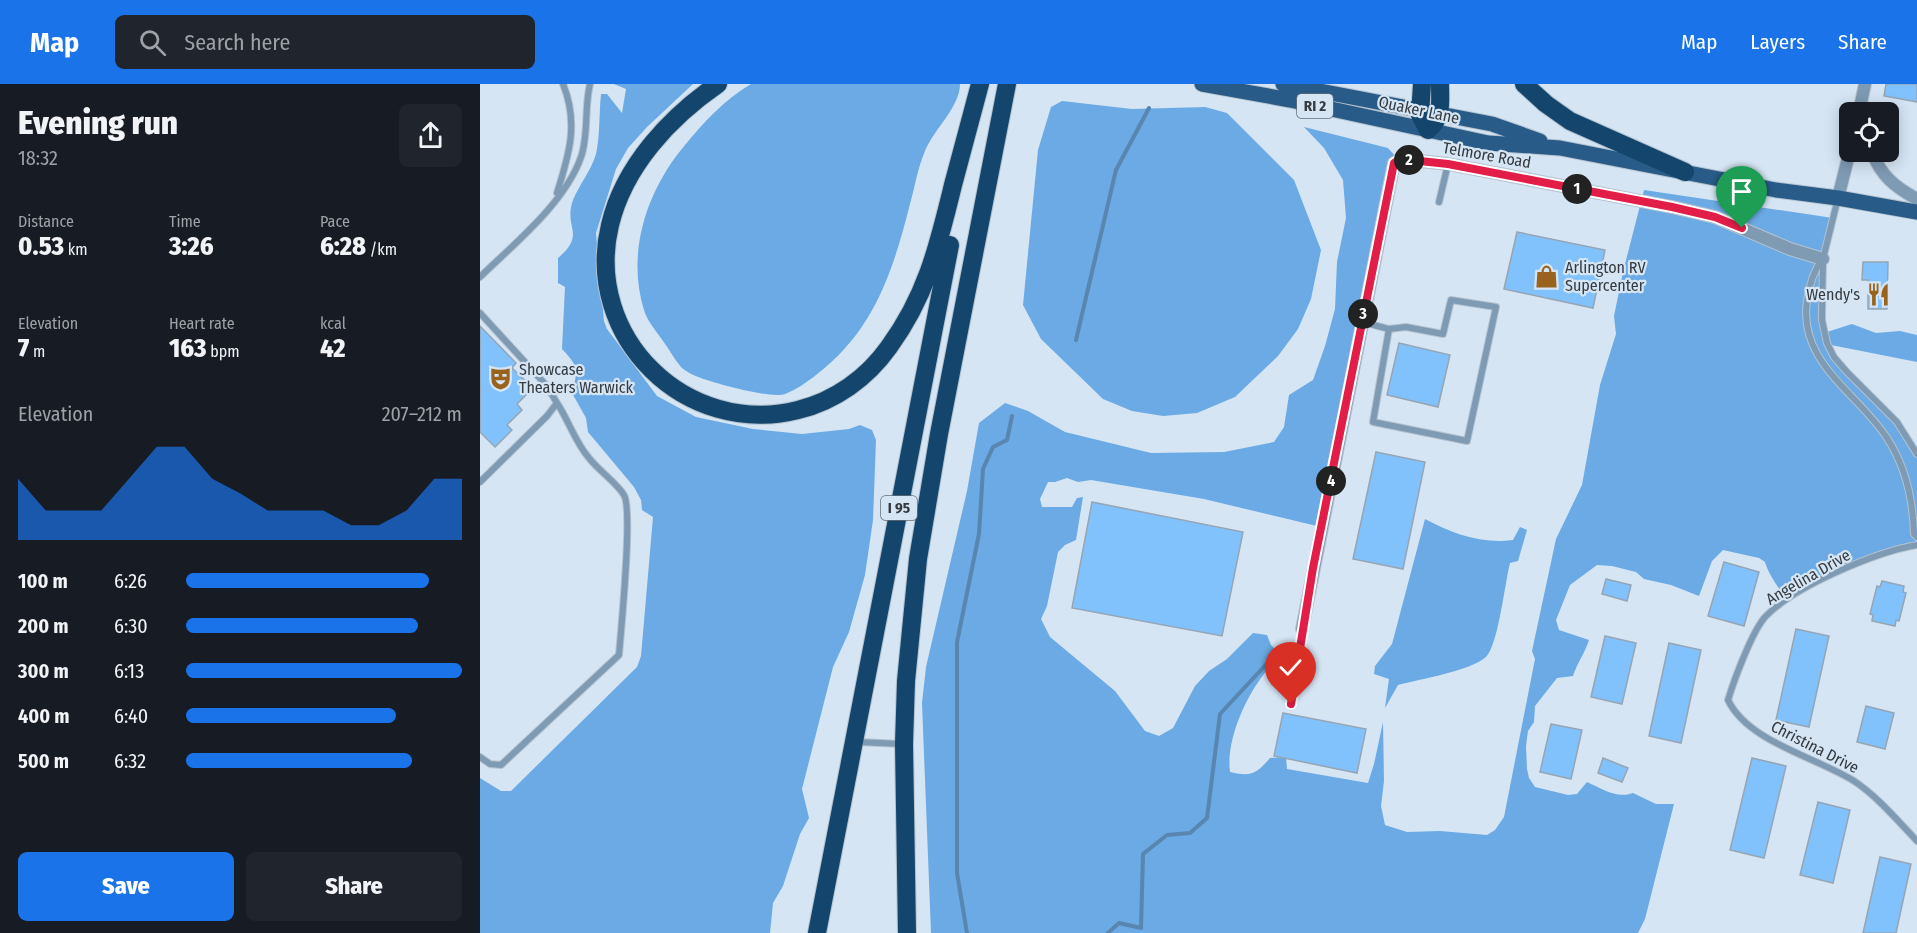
<!DOCTYPE html>
<html lang="en">
<head>
<meta charset="utf-8">
<style>
  :root { --surface:#171b24; --page:#20242c; --text:#f1f3f6; --muted:#9ea1a6; --accent:#1a73e8 }
  body { margin:0; font-family:"Fira Sans Condensed",sans-serif; background:var(--page); color:var(--text); height:100vh; display:flex; flex-direction:column; font-size:22px; white-space:nowrap }
  * { box-sizing:border-box; margin:0 }
  p { font-size:20px; color:var(--muted) }
  .icon { flex:none; width:33px; height:33px; fill:none; stroke:currentColor; stroke-width:2; stroke-linecap:round; stroke-linejoin:round }
  .map { position:relative; flex:1; overflow:hidden }
  .panel { display:flex; flex-direction:column; background:var(--surface); width:480px }
  .panel>* { flex:none }
  .fabs { position:absolute; left:1359px; top:18px; display:grid; gap:12px }
  .fabs a { display:grid; place-items:center; width:60px; height:60px; border-radius:9px; background:var(--surface); box-shadow:0 3px 15px #0003; font-size:30px }
  .pin { position:absolute; display:grid; place-items:center; width:51px; height:51px; color:#fff; margin:-62px -26px; border-radius:50% 50% 50% 0; rotate:-45deg; box-shadow:0 0 6px #0007 }
  .pin .icon { rotate:45deg }
  .km { position:absolute; width:30px; height:30px; margin:-15px; border-radius:50%; background:#222; color:#fff; font-size:16px; line-height:30px; text-align:center }
  .round { display:grid; place-items:center; flex:none; width:63px; height:63px; border-radius:9px; background:var(--page) }
  .head { display:flex; align-items:center; justify-content:space-between; height:102px; padding:0 18px }
  h1 { font-size:33px; font-weight:800; line-height:45px }
  .stats { display:grid; grid-template-columns:repeat(3,1fr); gap:9px; height:102px; padding:6px 18px }
  .stats div { display:grid; align-content:center }
  .stats b { font-size:26px; font-weight:800 }
  .stats small { font-size:16px; font-weight:400 }
  .stats p { font-size:16px }
  .chart { height:168px; padding:12px 18px }
  .chart p { display:flex; justify-content:space-between }
  .chart svg { width:100%; height:108px; margin-top:6px; fill:var(--accent); opacity:.7 }
  .action { display:flex; gap:12px; margin-top:auto; padding:12px 18px }
  .action a { flex:1; height:69px; border-radius:9px; background:var(--accent); color:#fff; font-size:24px; font-weight:800; line-height:69px; text-align:center }
  .action a+a { background:var(--page); color:var(--text) }
  ul { padding:0 18px; list-style:none; font-size:20px }
  li { display:grid; grid-template-columns:96px 72px 1fr; align-items:center; height:45px }
  li i { height:15px; border-radius:8px; background:var(--accent) }
  header { display:flex; align-items:center; gap:36px; box-sizing:border-box; height:84px; padding:0 30px; background:var(--accent); color:#fff }
  header strong { font-size:28px }
  nav { display:flex; gap:33px; margin-inline-start:auto; font-size:21px }
  .search { width:420px; height:54px; background:var(--page); display:flex; align-items:center; gap:15px; box-sizing:border-box; padding:0 21px; border-radius:9px; color:var(--muted); font-size:22px }
  main { display:flex; flex:1; min-height:0 }
  .map>svg:first-child { display:block }
  .forest { fill:#6baae4 }
  .lines { fill:none; stroke-linecap:round; stroke-linejoin:round }
  .stream { stroke:#5886b0; stroke-width:4 }
  .building { fill:#81c1fc; stroke:#96a5b4; stroke-width:1.5 }
  .service-casing { stroke:#b5c3d0; stroke-width:8 }
  .minor-casing { stroke:#b5c3d0; stroke-width:14 }
  .primary-casing { stroke:#b5c3d0; stroke-width:17 }
  .motorway-casing { stroke:#b5c3d0; stroke-width:20 }
  .service { stroke:#7f9ab3; stroke-width:6 }
  .minor { stroke:#7f9ab3; stroke-width:12 }
  .primary { stroke:#285b88; stroke-width:15 }
  .motorway { stroke:#14456d; stroke-width:18 }
  .route-casing { stroke:#fff; stroke-width:12 }
  .route { stroke:#e11d48; stroke-width:8 }
  .labels { text-anchor:middle; dominant-baseline:central; stroke-width:4.5; stroke-linejoin:round; paint-order:stroke }
  .shield { fill:#d5e5f4; stroke:#646d76; stroke-width:1.5 }
  .shield-label { font-size:15px; font-weight:bold; fill:#343a40 }
  .street-label { font-size:16px; fill:#343a40; stroke:#d5e5f4 }
  .poi-label { font-size:16px; fill:#343a40; stroke:#d5e5f4; text-anchor:start }
</style>
</head>
<body>
<header>
<strong>Map</strong>
<div class="search"><svg class="icon" aria-label="search" viewBox="0 0 24 24"><circle cx="10" cy="10" r="6"/><path d="M15 15l6 6"/></svg>Search here</div>
<nav><a>Map</a><a>Layers</a><a>Share</a></nav>
</header>
<main>
<section class="panel">
<div class="head"><div><h1>Evening run</h1><p>18:32</p></div><a class="round"><svg class="icon" aria-label="share" viewBox="0 0 24 24"><path d="M12 15V3M7 8l5-5 5 5M5 13v7h14v-7"/></svg></a></div>
<div class="stats">
<div><p>Distance</p><b>0.53<small> km</small></b></div>
<div><p>Time</p><b>3:26</b></div>
<div><p>Pace</p><b>6:28<small> /km</small></b></div>
</div>
<div class="stats">
<div><p>Elevation</p><b>7<small> m</small></b></div>
<div><p>Heart rate</p><b>163<small> bpm</small></b></div>
<div><p>kcal</p><b>42</b></div>
</div>
<div class="chart"><p><span>Elevation</span>207–212 m</p>
<svg viewBox="0 0 160 44" preserveAspectRatio="none"><path d="M0 44V19L10 32L20 32L30 32L40 19L50 6L60 6L70 19L80 25L90 32L100 32L110 32L120 38L130 38L140 32L150 19L160 19V44z"/></svg>
</div>
<ul>
<li><b>100 m</b>6:26<i style="width:88%"></i></li>
<li><b>200 m</b>6:30<i style="width:84%"></i></li>
<li><b>300 m</b>6:13<i style="width:100%"></i></li>
<li><b>400 m</b>6:40<i style="width:76%"></i></li>
<li><b>500 m</b>6:32<i style="width:82%"></i></li>
</ul>
<div class="action"><a>Save</a><a>Share</a></div>
</section>
<div class="map">
<svg width="1437" height="849" viewBox="0 0 1437 849">
  <rect width="100%" height="100%" fill="#d5e5f4"/>
  <path class="forest" d="M134,0H213L167,43L148,64L136,85L116,149L124,237L127,245L177,312L216,333L273,345L322,350L369,345L380,341L392,346L396,356L393,436L385,491L369,548L353,583L322,705L329,734L320,750L303,802L293,819L290,849H0V694L21,707H31L157,583L161,572L173,433L162,426L161,416L154,403L108,348L106,334L92,309C98,285 99,283 82,265L85,203L78,199V174C107,149 83,145 93,116C99,101 111,87 116,70C120,52 119,29 121,10H127L142,29L146,5Z
    M271,0H480C480,23 454,45 445,67C438,83 435,102 430,120C413,187 394,247 336,291C327,298 316,306 305,310C293,314 260,305 247,302C234,298 211,293 201,283C194,275 189,265 183,257C177,248 167,237 164,226C146,168 167,106 205,61C224,38 244,16 271,0Z
    M582,17L652,25L725,23L747,29L814,96L841,166L831,215L818,245L798,272L755,313L717,329L683,332L652,327L623,315L561,255L543,221L558,66L571,23Z
    M824,43L908,64L916,73L841,443L724,415L611,396L598,398L587,394L575,398H568L560,415L562,423H592L597,414L603,413L596,456L585,461L578,468L567,522L561,535L570,553L635,607L665,647L679,652L693,644L715,602L729,587L747,575L773,549L787,551L791,561L801,571C773,596 745,651 750,688C772,693 776,690 790,674L806,673L807,685L888,699L894,680L903,638L904,697L901,722L905,741L927,748L960,747L1007,751L1015,746L1024,733L1055,575L1052,567L1076,455L1102,401L1120,301L1136,250L1134,232L1143,188L1164,106L1353,134C1344,173 1337,208 1347,248L1372,240L1396,249L1420,247L1437,251V278L1351,261L1357,274L1423,343L1437,367V462L1402,470L1306,515C1298,502 1289,492 1285,478L1279,474L1243,466L1232,477L1219,512L1191,501L1164,495L1156,488L1132,482L1117,481L1090,501L1076,536L1079,546L1109,556C1105,569 1097,579 1093,592L1077,594L1055,622L1054,638L1048,647L1046,662L1047,685L1049,694L1055,703L1088,711L1097,710L1107,698C1123,705 1136,715 1153,709L1176,720H1194L1165,835L1158,849H451L442,619L446,583L487,407L499,339L525,319L548,327L585,348L671,369L744,368L794,358L804,343L809,311L833,296L845,262L855,225L857,178L866,134L863,96L844,64Z
    M945,435C973,450 1001,460 1033,456L1040,443L1047,446L1038,477L1030,479C1025,498 1018,562 1006,573C990,587 940,595 918,601L905,624L909,595L894,590L895,582L912,560Z"/>
  <g class="lines">
    <path class="stream" d="M596,256L636,86L669,24
      M487,849L477,789V558L499,450L503,385L513,363L527,356L532,332
      M628,849L639,839L661,844L663,770L687,751L710,749L727,734L740,630L794,572"/>
  </g>
  <path class="building" d="M1406,0H1437V18L1404,12Z
    M1037,148L1125,166L1113,224L1024,205Z
    M1383,178H1408L1407,225H1388V196H1382Z
    M0,242L36,279L32,284L53,304L37,320L42,326L27,341L32,346L15,363L0,348Z
    M919,259L970,271L958,323L907,311Z
    M896,368L945,378L923,485L873,475Z
    M612,418L763,448L742,552L592,524Z
    M1244,478L1279,488L1264,542L1228,532Z
    M1126,495L1151,501L1147,517L1122,510Z
    M1402,497L1424,502L1423,508L1426,509L1419,537L1416,536L1415,542L1392,537L1393,531L1390,530L1397,502L1400,503Z
    M1316,545L1349,552L1329,643L1296,636Z
    M1125,552L1156,559L1142,620L1111,613Z
    M1189,559L1221,566L1201,659L1169,652Z
    M1386,622L1414,629L1405,665L1377,658Z
    M803,629L886,645L877,689L794,672Z
    M1071,640L1102,646L1091,695L1060,688Z
    M1123,674L1148,684L1142,698L1118,689Z
    M1272,674L1306,682L1284,774L1250,766Z
    M1338,718L1370,726L1353,799L1320,791Z
    M1400,773L1431,780L1416,849H1383Z"/>
  <g class="lines">
    <defs>
      <path id="service" d="M77,109C89,71 99,39 83,0
        M1358,114L1343,175L1342,236L1347,259L1354,273L1367,288L1417,338L1437,370
        M959,118L968,80
        M1342,175C1333,188 1329,202 1327,217C1318,279 1378,309 1407,354C1426,383 1433,416 1434,450L1437,453
        M0,193C34,160 85,119 101,73C109,50 104,24 110,0
        M0,229L66,301L77,319L67,332L0,398
        M882,238L909,245L893,338L987,357L1016,223L971,216L963,250L926,243L909,245
        M1437,461C1396,468 1315,502 1286,532C1273,545 1254,596 1248,616C1268,658 1336,673 1374,697C1398,713 1417,736 1437,757
        M811,620L822,545
        M377,658L423,660
        M0,673L10,680L21,681L139,571C141,546 153,426 144,411C137,399 118,386 109,374C95,358 89,337 77,319"/>
      <path id="minor" d="M1379,28L1385,0
        M1392,68C1401,92 1415,103 1437,115
        M1358,114L1370,66
        M822,545L914,79L921,75L968,80L1192,123L1235,133L1310,165L1343,175"/>
      <path id="primary" d="M722,0L810,16L1008,59L1080,64L1296,106L1358,114L1437,128
        M803,0L1012,40L1060,57"/>
      <path id="motorway" d="M238,0C190,33 144,82 130,141C103,253 206,354 318,326C355,317 387,294 409,263C447,211 458,162 473,101C482,67 491,34 500,0
        M942,0L940,31L948,46C963,34 960,18 960,0
        M1044,0L1066,20L1090,37L1205,88
        M337,849L470,161
        M427,849L424,660L426,597L438,475L459,350L527,0"/>
    </defs>
    <use href="#service" class="service-casing"/>
    <use href="#minor" class="minor-casing"/>
    <use href="#primary" class="primary-casing"/>
    <use href="#motorway" class="motorway-casing"/>
    <use href="#service" class="service"/>
    <use href="#minor" class="minor"/>
    <use href="#primary" class="primary"/>
    <use href="#motorway" class="motorway"/>
  </g>
  <g class="lines">
    <defs>
      <path id="route" d="M811,620L833,484L914,79L921,75L968,80L1192,123L1235,133L1262,144"/>
    </defs>
    <use href="#route" class="route-casing"/>
    <use href="#route" class="route"/>
  </g>
  <defs>
    <symbol id="shop-bare" viewBox="-9 -9 18 18"><path d="M-5-2.5h2.3a2.7 3.5 0 0 1 5.4 0H5L5.5 6h-11ZM-1.5-2.5h3a1.5 2.3 0 0 0-3 0Z" fill="#9a631d" stroke="#d5e5f4" stroke-width="2.5" paint-order="stroke"/></symbol>
    <symbol id="restaurant-bare" viewBox="-9 -9 18 18"><path d="M-5-6h1v4h1v-4h1v4h1v-4h1v5L-1.5 .5V6h-2V.5L-5-1ZM5-6V6H3V1.5H1.5Q1.5-4 5-6Z" fill="#9a631d" stroke="#d5e5f4" stroke-width="2.5" paint-order="stroke"/></symbol>
    <symbol id="theatre-bare" viewBox="-9 -9 18 18"><path d="M-5-5.5Q0-4 5-5.5V0Q5 5 0 6Q-5 5-5 0ZM-3.3-2.5H-1v1.5H-3.3ZM1-2.5H3.3v1.5H1ZM-2.8 1Q0 5.5 2.8 1Z" fill="#9a631d" stroke="#d5e5f4" stroke-width="2.5" paint-order="stroke"/></symbol>
  </defs>
  <g fill-rule="evenodd">
    <use href="#shop-bare" x="1050" y="176" width="33" height="33"/>
    <use href="#restaurant-bare" x="1382" y="194" width="33" height="33"/>
    <use href="#theatre-bare" x="4" y="278" width="33" height="33"/>
  </g>
  <g class="labels">
    <g class="shield">
      <rect x="817" y="10" width="36" height="24" rx="4.5"/>
      <rect x="401" y="412" width="36" height="24" rx="4.5"/>
    </g>
    <g class="shield-label">
      <text x="835" y="22">RI 2</text>
      <text x="419" y="424">I 95</text>
    </g>
    <g class="street-label">
      <text transform="translate(939 26) rotate(12)">Quaker Lane</text>
      <text transform="translate(1007 71) rotate(10)">Telmore Road</text>
      <text transform="translate(1328 493) rotate(-30)">Angelina Drive</text>
      <text transform="translate(1335 663) rotate(27)">Christina Drive</text>
    </g>
    <g class="poi-label">
      <text x="1085" y="183">Arlington RV<tspan x="1085" dy="18">Supercenter</tspan></text>
      <text x="1380" y="210" text-anchor="end">Wendy's</text>
      <text x="39" y="285">Showcase<tspan x="39" dy="18">Theaters Warwick</tspan></text>
    </g>
  </g>
</svg>
<div class="fabs">
<a><svg class="icon" aria-label="locate" viewBox="0 0 24 24"><circle cx="12" cy="12" r="6"/><path d="M12 2v4M12 18v4M2 12h4M18 12h4"/></svg></a>
</div>
<div class="pin" style="left:1262px;top:144px;background:#1e9e55"><svg class="icon" aria-label="arrive" viewBox="0 0 24 24"><path d="M6 21V4h12l-3 4 3 4H6"/></svg></div>
<div class="pin" style="left:811px;top:620px;background:#d93025"><svg class="icon" aria-label="check" viewBox="0 0 24 24"><path d="M5 12l5 5 9-10"/></svg></div>
<b class="km" style="left:1097px;top:105px">1</b>
<b class="km" style="left:929px;top:76px">2</b>
<b class="km" style="left:883px;top:230px">3</b>
<b class="km" style="left:851px;top:397px">4</b>
</div>
</main>
</body>
</html>
